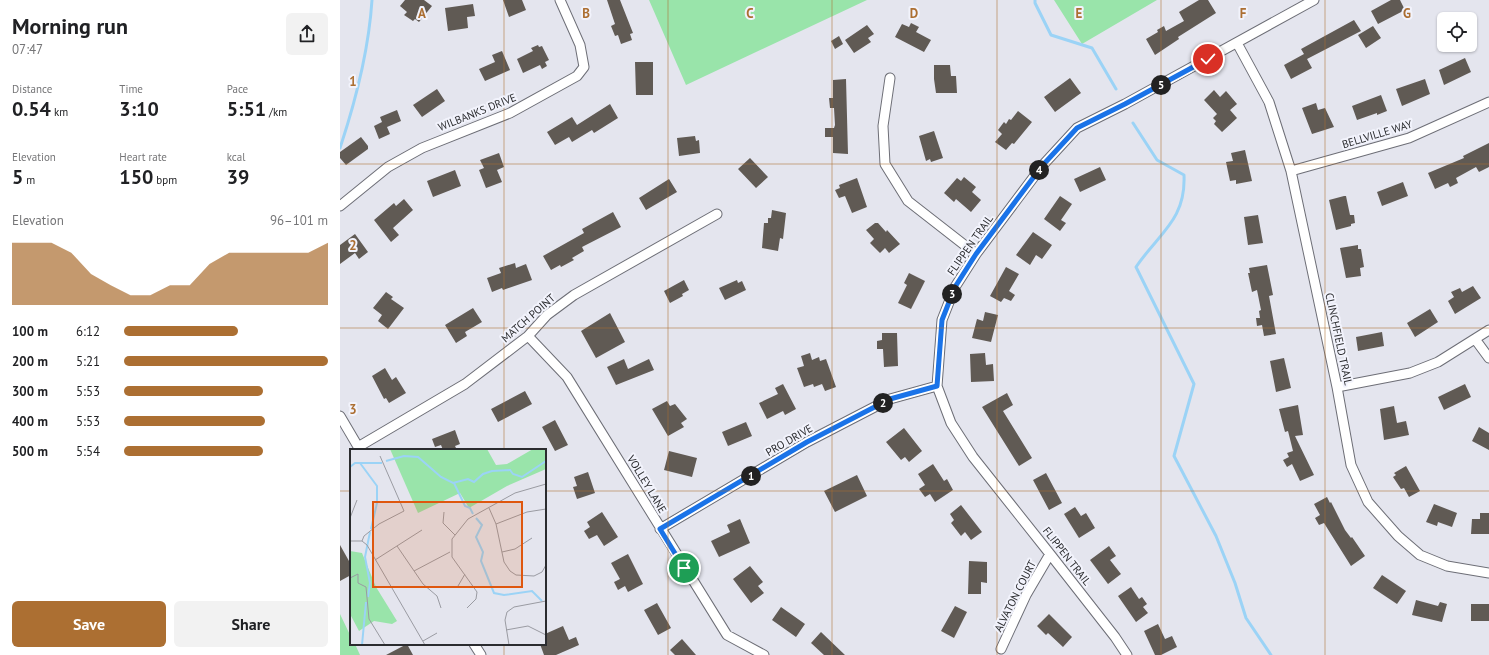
<!DOCTYPE html>
<html lang="en">
<head>
<meta charset="utf-8">
<style>
  :root { --surface:#fff; --page:#f2f2f2; --text:#202124; --muted:#757577; --accent:#ac6f32 }
  body { margin:0; font-family:"PT Sans",sans-serif; background:var(--page); color:var(--text); height:100vh; display:flex; flex-direction:column; font-size:15px; white-space:nowrap }
  * { box-sizing:border-box; margin:0 }
  p { font-size:13px; color:var(--muted) }
  .icon { flex:none; width:22px; height:22px; fill:none; stroke:currentColor; stroke-width:2; stroke-linecap:round; stroke-linejoin:round }
  .map { position:relative; flex:1; overflow:hidden }
  .details { display:flex; flex-direction:column; background:var(--surface); width:340px }
  .details>* { flex:none }
  .controls { position:absolute; left:1097px; top:12px; display:grid; gap:8px }
  .controls a { display:grid; place-items:center; width:40px; height:40px; border-radius:6px; background:var(--surface); box-shadow:0 1px 3px #0004; font-size:20px }
  .pin { position:absolute; display:grid; place-items:center; width:34px; height:34px; color:#fff; margin:-17px; border:2px solid #fff; border-radius:50%; box-shadow:0 1px 4px #0007 }
  .km { position:absolute; width:20px; height:20px; margin:-10px; border-radius:50%; background:#222; color:#fff; font-size:11px; line-height:20px; text-align:center }
  .round { display:grid; place-items:center; flex:none; width:42px; height:42px; border-radius:6px; background:var(--page) }
  .headline { display:flex; align-items:center; justify-content:space-between; height:68px; padding:0 12px }
  h1 { font-size:22px; font-weight:800; line-height:30px }
  .metrics { display:grid; grid-template-columns:repeat(3,1fr); gap:6px; height:68px; padding:4px 12px }
  .metrics div { display:grid; align-content:center }
  .metrics b { font-size:20px; font-weight:800 }
  .metrics small { font-size:11px; font-weight:400 }
  .metrics p { font-size:11px }
  .chart { height:112px; padding:8px 12px }
  .chart p { display:flex; justify-content:space-between }
  .chart svg { width:100%; height:72px; margin-top:4px; fill:var(--accent); opacity:.7 }
  .action { display:flex; gap:8px; margin-top:auto; padding:8px 12px }
  .action a { flex:1; height:46px; border-radius:6px; background:var(--accent); color:#fff; font-size:16px; font-weight:800; line-height:46px; text-align:center }
  .action a+a { background:var(--page); color:var(--text) }
  ul { padding:0 12px; list-style:none; font-size:13px }
  li { display:grid; grid-template-columns:64px 48px 1fr; align-items:center; height:30px }
  li i { height:10px; border-radius:5px; background:var(--accent) }
  main { display:flex; flex:1; min-height:0 }
  .map>svg:first-child { display:block }
  .green { fill:#99e4aa }
  .lines { fill:none; stroke-linecap:round; stroke-linejoin:round }
  .stream { stroke:#9bd3f6; stroke-width:3 }
  .building { fill:#605a54 }
  .minor-casing { stroke:#6d6e76; stroke-width:11 }
  .minor { stroke:#fff; stroke-width:9 }
  .route-casing { stroke:#fff; stroke-width:8 }
  .route { stroke:#1a73e8; stroke-width:5 }
  .grid { fill:none; stroke:#ac6f32; stroke-width:1; stroke-opacity:0.55 }
  .labels { text-anchor:middle; dominant-baseline:central; stroke-width:4; stroke-linejoin:round; paint-order:stroke }
  .street-label { font-size:11px; fill:#2b2c2f; stroke:#f2f3fc }
  .inset-river { fill:none; stroke:#9bd3f6; stroke-width:2 }
  .inset-road { fill:none; stroke:#9a9ba2; stroke-width:1 }
  .view { fill:#df570e; fill-opacity:0.15; stroke:#df570e; stroke-width:2 }
  .inset-edge { fill:none; stroke:#2b2c2f; stroke-width:2 }
  .grid-label { font-size:13px; text-anchor:middle; font-weight:bold; fill:#ac6f32; stroke:#f2f3fc; stroke-width:4; stroke-linejoin:round; paint-order:stroke }
</style>
</head>
<body>
<main>
<section class="details">
<div class="headline"><div><h1>Morning run</h1><p>07:47</p></div><a class="round"><svg class="icon" aria-label="share" viewBox="0 0 24 24"><path d="M12 15V3M7 8l5-5 5 5M5 13v7h14v-7"/></svg></a></div>
<div class="metrics">
<div><p>Distance</p><b>0.54<small> km</small></b></div>
<div><p>Time</p><b>3:10</b></div>
<div><p>Pace</p><b>5:51<small> /km</small></b></div>
</div>
<div class="metrics">
<div><p>Elevation</p><b>5<small> m</small></b></div>
<div><p>Heart rate</p><b>150<small> bpm</small></b></div>
<div><p>kcal</p><b>39</b></div>
</div>
<div class="chart"><p><span>Elevation</span>96–101 m</p>
<svg viewBox="0 0 160 44" preserveAspectRatio="none"><path d="M0 44V6L10 6L20 6L30 12L40 25L50 32L60 38L70 38L80 32L90 32L100 19L110 12L120 12L130 12L140 12L150 12L160 6V44z"/></svg>
</div>
<ul>
<li><b>100 m</b>6:12<i style="width:56%"></i></li>
<li><b>200 m</b>5:21<i style="width:100%"></i></li>
<li><b>300 m</b>5:53<i style="width:68%"></i></li>
<li><b>400 m</b>5:53<i style="width:69%"></i></li>
<li><b>500 m</b>5:54<i style="width:68%"></i></li>
</ul>
<div class="action"><a>Save</a><a>Share</a></div>
</section>
<div class="map">
<svg width="1149" height="655" viewBox="0 0 1149 655">
  <rect width="100%" height="100%" fill="#e4e5ee"/>
  <path class="green" d="M309,0H527L346,85Z
    M714,0H817L742,44Z
    M0,614L11,637V644H15L20,655H0Z"/>
  <g class="lines">
    <path class="stream" d="M695,0V3L711,35L752,48L776,89
      M793,123L817,160L844,175C846,220 819,233 796,267L854,384L834,456L876,536L895,583L906,618L931,655
      M0,148C15,103 29,47 32,0"/>
  </g>
  <path class="building" d="M65,0H84L92,6L79,22L75,19L73,21L64,15L67,12L60,6Z
    M163,0H182L186,10L169,17Z
    M267,0H280L293,33L290,34L292,40L281,44L278,35L275,36L271,26L275,24Z
    M859,0H868L876,13L838,37L839,39L815,55L806,39L818,32L817,30L824,26L826,31L844,21L839,12Z
    M1051,0H1060L1065,10L1038,24L1031,11Z
    M133,4L135,16L127,17L128,28L108,31L105,8Z
    M1014,20L1021,31L967,59L972,68L951,79L944,65L964,54L961,49Z
    M571,23L579,27L576,32L591,40L584,52L555,37L562,24L569,27Z
    M527,25L534,34L528,38L531,42L514,53L505,40Z
    M1033,26L1041,38L1026,48L1018,35Z
    M499,36L503,44L495,49L491,41Z
    M198,45L199,47L202,46L209,60L205,62L207,66L202,69L200,65L183,73L177,59L193,51L191,48Z
    M162,51L170,70L145,81L139,69L155,62L152,55Z
    M1125,58L1131,72L1104,85L1099,70Z
    M295,62H313V95H296Z
    M594,65H610L611,76H616L617,93H596L594,79Z
    M730,78L741,93L715,112L704,97Z
    M506,79L508,154L493,153V137H485V128H494L495,125L494,108H490L489,98H493V80Z
    M1085,79L1090,94L1062,106L1056,89Z
    M97,89L105,101L82,117L73,105Z
    M874,90L880,97L886,91L897,104L890,110L897,118L882,132L874,124L876,121L873,118L877,114L864,100Z
    M1041,95L1047,111L1037,115V113L1017,120L1012,106Z
    M976,103L978,110L985,108L994,127L972,134L962,108Z
    M270,104L278,118L254,133L252,130L232,142L229,137L215,145L207,132L232,117L237,125Z
    M57,110L61,121L47,127L50,134L39,139L34,126L42,122L40,117Z
    M678,111L692,122L674,144L672,143L666,150L655,142L662,134L658,130L664,122L666,124L669,119L671,120Z
    M594,131L603,158L591,162L590,159L586,161L579,136Z
    M355,136L356,141L359,140L360,153L339,156L337,138Z
    M21,137L28,146V149L6,165L0,158V152Z
    M1149,143V167L1139,172L1136,167L1116,178L1118,183L1110,187L1108,183L1095,189L1088,173L1124,158L1123,156Z
    M905,150L912,181L896,184V180L890,181L886,162L893,161L891,153Z
    M159,153L164,167L157,170L162,182L146,188L139,170L144,168L140,160Z
    M410,158L428,177L416,188L398,169Z
    M760,167L766,180L740,192L734,179Z
    M115,170L121,186L93,197L87,181Z
    M624,177L636,187L632,192L641,200L631,212L616,199L614,202L604,193L617,178L621,181Z
    M517,178L527,207L512,213L505,196L499,198L495,190L500,188L499,185Z
    M329,179L337,192L306,210L299,198Z
    M1063,182L1068,196L1042,206L1037,192Z
    M720,196L732,204L721,220L726,223L720,231L704,219Z
    M1004,196H1006L1010,215H1014L1015,223L1011,224V226L996,230L989,200Z
    M64,199L73,210L53,228L59,235L51,242L34,220L54,203L56,206Z
    M432,210L446,213L443,239L440,238L438,251L422,248L424,223H428V218H431Z
    M273,212L281,227L242,247L244,251L232,258L234,260L221,267L220,265L211,270L203,256L244,233L242,229Z
    M918,215L923,243L908,245L904,217Z
    M535,223H538L546,232L547,230L560,244L549,253L545,248L540,253L530,243L534,239L526,230Z
    M693,232L712,245L702,259L696,255L690,265L676,255Z
    M15,234L28,252L19,259L15,253L0,264V245Z
    M1018,245V249H1021L1024,267L1020,268L1021,276L1006,278L1000,248Z
    M175,263L176,268L186,264L192,280L163,290L162,288L152,292L147,278L161,273L159,268Z
    M927,265L933,295L929,296L936,334L924,336L922,325L917,326L916,318H920L919,311L921,310L917,290L912,292L908,273H910L909,268Z
    M666,267L679,274L669,291L675,295L671,301L664,298L661,302L650,296Z
    M569,273L585,281L571,309L558,303L567,285L564,283Z
    M344,280L349,290L342,294L343,296L330,303L324,291Z
    M397,280L398,283L402,281L406,290L385,300L379,288Z
    M1133,286L1141,298L1115,314L1108,301L1114,297L1111,292L1120,288L1122,292Z
    M46,292L53,297L51,299L64,308L48,329L38,321L42,315L33,308Z
    M133,308L142,322L125,332L127,336L116,343L105,325Z
    M1090,309L1098,322L1075,337L1067,323Z
    M645,312L658,315L651,342L632,338L637,319L643,321Z
    M270,313L285,342L256,358L241,331Z
    M1042,332L1044,346L1018,351L1016,337Z
    M542,333H557L558,366L544,367L543,349H537V341L542,340Z
    M470,353L472,360L479,357L480,361L486,359L496,387L485,391L482,384L474,387L473,384L464,387L457,368L464,366L461,356Z
    M645,353L646,365L653,364L654,381L631,382L630,354Z
    M944,358L951,388L936,392L930,361Z
    M284,359L288,369L309,359L314,370L276,385L267,367Z
    M45,368L52,380L56,377L66,393L49,403L46,398L44,399L32,376Z
    M443,384L456,409L445,415L443,411L427,419L419,403L438,394L435,388Z
    M1125,384L1131,397L1104,410L1098,397Z
    M185,391L192,404L158,422L151,409Z
    M667,393L673,405L663,411L692,458L679,466L642,407Z
    M327,401L330,406L335,404L347,419L341,423L344,427L328,436L312,409Z
    M958,405L963,435L955,436L974,475L960,481L952,464L947,467L943,460L949,457L947,453L953,451L948,431L945,432L939,409Z
    M1054,406L1057,423L1066,421L1069,435L1044,440L1040,409Z
    M215,420L228,445L215,451L202,427Z
    M406,422L412,436L388,446L382,432Z
    M1139,427L1149,433V450L1132,441Z
    M564,428L582,451L569,462L565,457L561,460L546,442Z
    M115,430L120,444L115,446L117,450H103L101,445L95,447L92,439Z
    M329,451L357,458L352,477L324,470Z
    M593,464L604,481L607,479L613,490L595,502L590,494L585,497L579,489L585,485L578,474Z
    M1066,466L1080,491L1069,497L1064,488L1061,489L1053,477L1056,475L1054,473Z
    M248,472L255,493L237,499L233,487L237,486L234,477Z
    M706,473L722,503L709,510L693,480Z
    M517,475L527,496L495,512L484,491Z
    M987,497L990,503L991,502L1005,530L1011,538L1012,537L1025,556L1011,566L984,523L979,525L975,518L980,515L974,504Z
    M1094,504L1117,513L1112,527L1098,522L1097,526L1086,522Z
    M621,505L642,532L631,540L625,532L621,536L611,523L614,520L610,514Z
    M735,507L741,516L746,513L755,528L739,538L724,514Z
    M262,512L278,537L264,546L257,535L249,539L244,531L250,527L247,522Z
    M1140,513H1149V534H1131L1132,519H1140Z
    M400,519L410,543L379,557L371,541L390,532L387,525Z
    M0,545L9,561L11,560V575L0,581Z
    M769,546L776,556L770,560L781,574L768,584L750,560Z
    M288,554L303,584L288,592L285,586L278,590L274,582L280,579L271,563Z
    M629,561L647,562V583L641,582V594H628Z
    M410,566L423,582L418,586L424,593L411,603L393,579Z
    M1042,575L1066,591L1057,604L1033,588Z
    M791,587L799,599L802,597L807,604L803,607L808,613L796,622L778,596Z
    M1076,600L1098,606L1100,602L1107,604L1102,622L1072,615Z
    M317,603L331,628L318,635L304,610Z
    M1131,604H1149V621H1131Z
    M615,606L627,612L614,638L601,631Z
    M441,607L465,624L456,637L432,620Z
    M709,614L732,637L723,647L708,633L706,635L697,626Z
    M818,624L825,639L832,636L837,647L821,655H815L804,631Z
    M223,626L229,640L236,637L239,645L216,655H204L200,644H205V634Z
    M481,632L505,655H484L471,643Z
    M342,639L356,655H335L330,650Z
    M67,644L73,655H46Z"/>
  <g class="lines">
    <defs>
      <path id="minor" d="M897,43L929,102L951,171L997,387L1011,465L1028,502L1058,536L1080,555L1107,566L1149,573
        M550,78L543,126L545,164L568,201L636,254
        M951,171L1069,138L1149,102
        M0,206L48,167L82,148L170,113L237,76L244,67L240,45L220,0
        M188,336L227,377L387,635L424,655
        M1135,339L1149,358
        M997,387L1070,373L1098,362L1149,330
        M0,416L20,450
        M18,447L125,384L188,336L207,315L234,295L377,214
        M320,529L467,442L550,399L597,386
        M134,644L141,655
        M661,649L686,595L710,554
        M787,655L775,637L710,554L633,457L611,423L597,386L602,320L615,287L636,254L702,166L737,128L785,104L974,0"/>
    </defs>
    <use href="#minor" class="minor-casing"/>
    <use href="#minor" class="minor"/>
  </g>
  <g class="lines">
    <defs>
      <path id="route" d="M344,568L320,529L467,442L550,399L597,386L602,320L615,287L636,254L702,166L737,128L785,104L868,59"/>
    </defs>
    <use href="#route" class="route-casing"/>
    <use href="#route" class="route"/>
  </g>
  <path class="grid" d="M164,0V450M328,0V655M492,0V655M657,0V655M821,0V655M985,0V655M0,164H1149M0,328H1149M0,491H11M205,491H1149M164,644V655"/>
  <g class="labels">
    <g class="street-label">
      <text transform="translate(137 112) rotate(-22)">WILBANKS DRIVE</text>
      <text transform="translate(1037 134) rotate(-17)">BELLVILLE WAY</text>
      <text transform="translate(630 245) rotate(-55)">FLIPPEN TRAIL</text>
      <text transform="translate(188 318) rotate(-41)">MATCH POINT</text>
      <text transform="translate(999 339) rotate(78)">CLINCHFIELD TRAIL</text>
      <text transform="translate(449 440) rotate(-30)">PRO DRIVE</text>
      <text transform="translate(307 484) rotate(59)">VOLLEY LANE</text>
      <text transform="translate(727 556) rotate(52)">FLIPPEN TRAIL</text>
      <text transform="translate(675 596) rotate(-63)">ALVATON COURT</text>
    </g>
  </g>
  <g transform="translate(10 449)">
    <rect width="196" height="196" fill="#e4e5ee"/>
    <path d="M40,0H137L146,16L157,15L183,0H196V20L157,37L119,59L110,44L68,64ZM0,102L12,104L26,138L47,172L42,175L24,172L9,182L0,165Z" fill="#99e4aa"/>
    <path class="inset-river" d="M36,12L54,7L68,8L91,28L103,34L118,30L124,33L133,25L142,22L160,21L163,25L172,28L196,12M10,14L27,37V54L21,80M0,18L5,14H32M104,34L115,57L120,59L123,65M126,69L132,76L126,88L133,103L131,112L144,144L154,146L182,142L192,152M18,148L20,134L15,108L20,83M12,196L16,153"/>
    <path class="inset-road" d="M139,59L146,75L154,113L160,122L166,126L184,127L192,123L196,116M94,63L93,74L105,86M0,69L7,51M146,75L177,63L196,60M0,92H12L17,96L75,196M12,92L14,87L29,75L54,62L30,7M47,97L73,135L87,147L91,159M152,103L165,100L182,89M25,111L72,81M64,122L100,103M0,129L8,125V134L16,138L19,170L35,196M108,137L115,125M117,159L126,150L127,143L102,108V90L118,70L165,44L196,35M156,181L178,177L196,186M73,192L87,184M159,196L155,171L157,163L164,158L196,152"/>
    <path class="view" d="M23,53H172V138H23Z"/>
    <rect width="196" height="196" class="inset-edge"/>
  </g>
  <g class="grid-label">
    <text x="82" y="18">A</text>
    <text x="246" y="18">B</text>
    <text x="410" y="18">C</text>
    <text x="574" y="18">D</text>
    <text x="739" y="18">E</text>
    <text x="903" y="18">F</text>
    <text x="1067" y="18">G</text>
    <text x="13" y="86">1</text>
    <text x="13" y="250">2</text>
    <text x="13" y="414">3</text>
  </g>
</svg>
<div class="controls">
<a><svg class="icon" aria-label="locate" viewBox="0 0 24 24"><circle cx="12" cy="12" r="6"/><path d="M12 2v4M12 18v4M2 12h4M18 12h4"/></svg></a>
</div>
<div class="pin" style="left:344px;top:568px;background:#1e9e55"><svg class="icon" aria-label="arrive" viewBox="0 0 24 24"><path d="M6 21V4h12l-3 4 3 4H6"/></svg></div>
<div class="pin" style="left:868px;top:59px;background:#d93025"><svg class="icon" aria-label="check" viewBox="0 0 24 24"><path d="M5 12l5 5 9-10"/></svg></div>
<b class="km" style="left:411px;top:476px">1</b>
<b class="km" style="left:543px;top:403px">2</b>
<b class="km" style="left:612px;top:294px">3</b>
<b class="km" style="left:699px;top:170px">4</b>
<b class="km" style="left:821px;top:85px">5</b>
</div>
</main>
</body>
</html>
